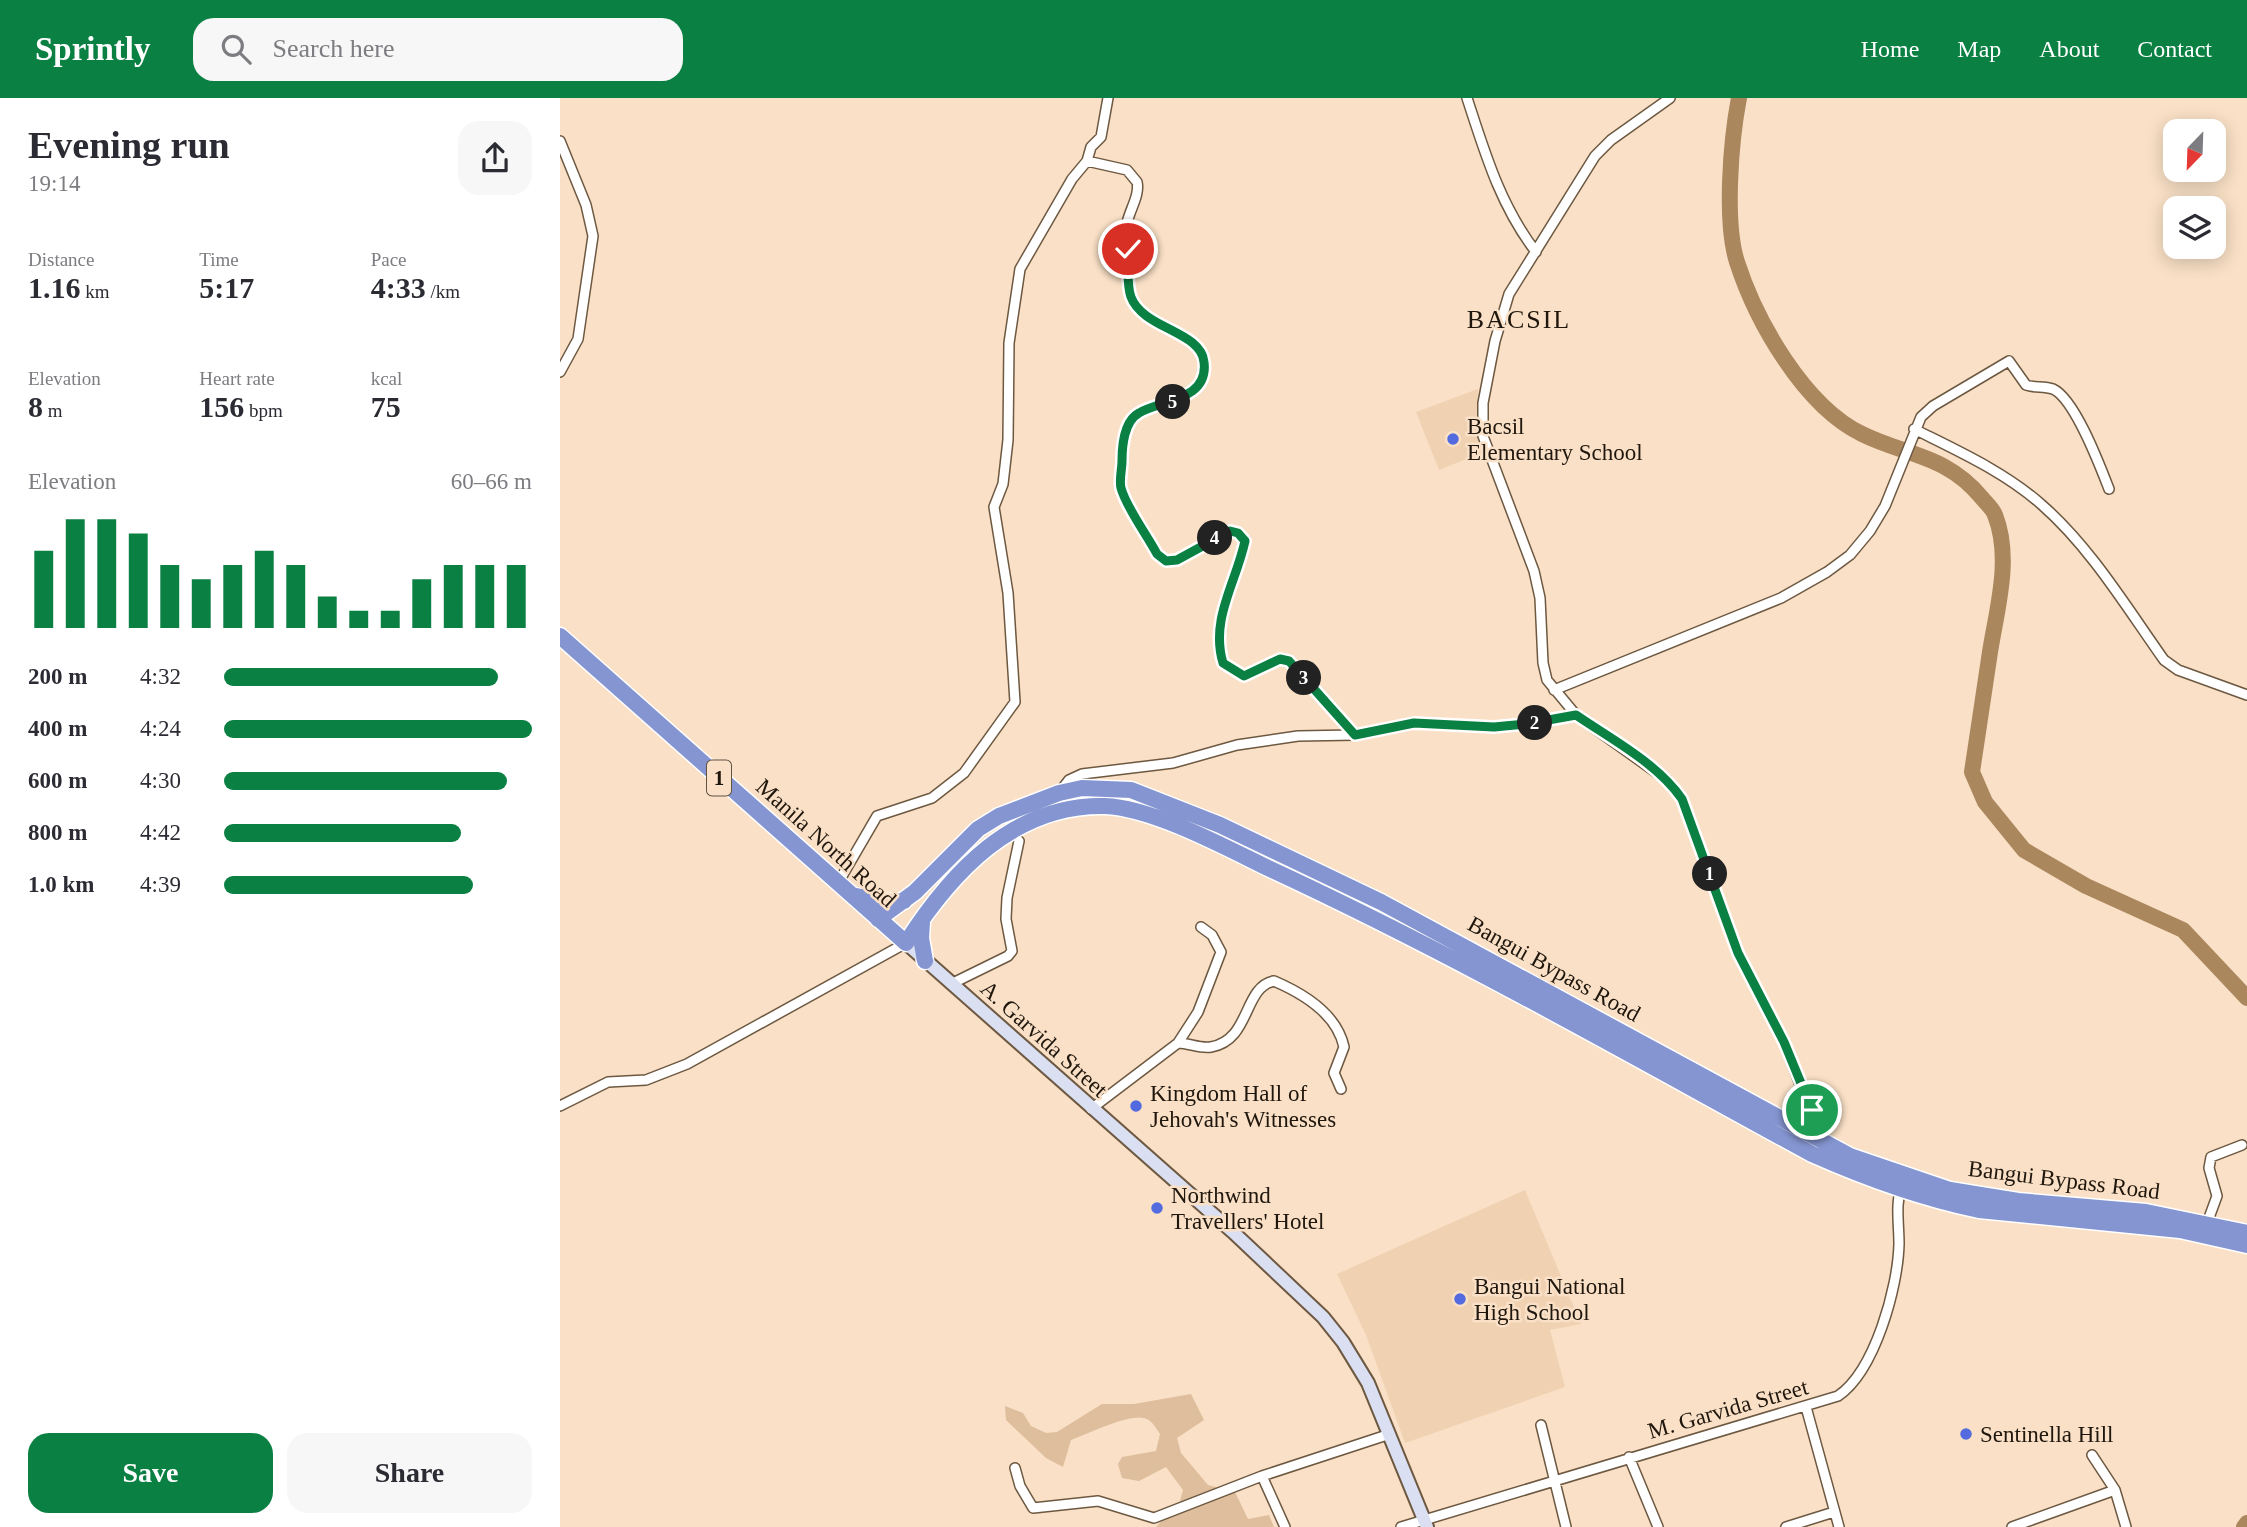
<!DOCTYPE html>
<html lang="en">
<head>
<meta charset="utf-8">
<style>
  :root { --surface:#fff; --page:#f7f7f7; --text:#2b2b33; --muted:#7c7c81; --accent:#0b8043 }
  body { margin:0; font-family:Georgia,serif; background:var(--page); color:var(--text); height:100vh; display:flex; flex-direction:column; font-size:26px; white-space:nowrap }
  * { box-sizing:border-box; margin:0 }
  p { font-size:23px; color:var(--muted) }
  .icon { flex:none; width:38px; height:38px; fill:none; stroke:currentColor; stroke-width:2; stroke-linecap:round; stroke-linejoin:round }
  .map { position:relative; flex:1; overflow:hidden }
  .drawer { display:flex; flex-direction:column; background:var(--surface); width:560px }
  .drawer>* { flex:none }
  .needle { width:46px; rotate:203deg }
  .tools { position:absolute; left:1603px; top:21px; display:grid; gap:14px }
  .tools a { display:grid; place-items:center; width:63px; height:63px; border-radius:14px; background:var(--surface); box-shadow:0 4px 18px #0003; font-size:35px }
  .pin { position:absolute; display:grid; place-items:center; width:60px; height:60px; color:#fff; margin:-30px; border:4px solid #fff; border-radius:50%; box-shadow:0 2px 7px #0007 }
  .km { position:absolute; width:35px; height:35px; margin:-18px; border-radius:50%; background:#222; color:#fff; font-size:19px; line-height:35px; text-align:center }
  .round { display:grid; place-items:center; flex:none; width:74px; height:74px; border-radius:21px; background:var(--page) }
  .headline { display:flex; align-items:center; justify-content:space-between; height:119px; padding:0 28px }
  h1 { font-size:38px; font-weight:700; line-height:52px }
  .figures { display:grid; grid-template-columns:repeat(3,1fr); gap:10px; height:119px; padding:7px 28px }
  .figures div { display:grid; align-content:center }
  .figures b { font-size:30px; font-weight:700 }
  .figures small { font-size:19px; font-weight:400 }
  .figures p { font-size:19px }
  .chart { height:196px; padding:14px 28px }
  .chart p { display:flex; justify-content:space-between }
  .chart svg { width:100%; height:126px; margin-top:7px; stroke:var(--accent); stroke-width:6 }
  .action { display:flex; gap:14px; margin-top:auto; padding:14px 28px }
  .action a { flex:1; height:80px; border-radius:21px; background:var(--accent); color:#fff; font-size:28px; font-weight:700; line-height:80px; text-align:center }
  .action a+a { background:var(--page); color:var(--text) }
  ul { padding:0 28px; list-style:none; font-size:23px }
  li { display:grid; grid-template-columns:112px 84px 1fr; align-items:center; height:52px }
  li i { height:18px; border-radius:9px; background:var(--accent) }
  header { display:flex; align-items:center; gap:42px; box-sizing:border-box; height:98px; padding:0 35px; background:var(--accent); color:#fff }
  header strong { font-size:33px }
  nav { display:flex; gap:38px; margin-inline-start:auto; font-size:24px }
  .search { width:490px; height:63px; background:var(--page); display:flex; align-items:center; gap:18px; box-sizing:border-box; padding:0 24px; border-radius:21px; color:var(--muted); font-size:26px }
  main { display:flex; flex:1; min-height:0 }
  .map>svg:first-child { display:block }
  .built { fill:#f0d2b2 }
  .green { fill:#debe9c }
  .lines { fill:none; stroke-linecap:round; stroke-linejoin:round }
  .river { stroke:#ab875e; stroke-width:16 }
  .street-casing { stroke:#6d5841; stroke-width:12 }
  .secondary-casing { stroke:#6d5841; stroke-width:16 }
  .highway-casing { stroke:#fff; stroke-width:19 }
  .street { stroke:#fff; stroke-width:9 }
  .secondary { stroke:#dadff1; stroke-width:12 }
  .highway { stroke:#8595d1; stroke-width:16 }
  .route-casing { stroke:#fff; stroke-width:14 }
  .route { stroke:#0b8043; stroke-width:9 }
  .poi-dot { fill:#546adf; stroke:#f9e0c6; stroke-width:2.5 }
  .labels { text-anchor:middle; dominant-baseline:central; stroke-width:5; stroke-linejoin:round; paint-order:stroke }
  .shield { fill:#f9e0c6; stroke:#605344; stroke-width:2 }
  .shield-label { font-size:21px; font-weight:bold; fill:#1f160d }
  .poi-label { font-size:23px; fill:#1f160d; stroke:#f9e0c6; text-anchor:start }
  .street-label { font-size:23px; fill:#1f160d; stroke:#f9e0c6 }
  .quarter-label { font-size:26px; letter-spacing:2px; fill:#1f160d; stroke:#f9e0c6 }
</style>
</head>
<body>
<header>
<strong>Sprintly</strong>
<div class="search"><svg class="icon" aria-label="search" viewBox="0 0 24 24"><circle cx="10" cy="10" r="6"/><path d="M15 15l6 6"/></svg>Search here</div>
<nav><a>Home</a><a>Map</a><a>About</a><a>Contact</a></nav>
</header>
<main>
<section class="drawer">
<div class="headline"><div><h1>Evening run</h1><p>19:14</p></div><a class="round"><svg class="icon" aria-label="share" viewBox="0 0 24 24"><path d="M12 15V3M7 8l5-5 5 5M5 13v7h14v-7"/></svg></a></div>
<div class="figures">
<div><p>Distance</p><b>1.16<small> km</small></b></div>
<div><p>Time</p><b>5:17</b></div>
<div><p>Pace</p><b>4:33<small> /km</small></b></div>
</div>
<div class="figures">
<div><p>Elevation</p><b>8<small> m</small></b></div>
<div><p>Heart rate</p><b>156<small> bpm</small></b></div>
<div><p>kcal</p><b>75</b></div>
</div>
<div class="chart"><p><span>Elevation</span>60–66 m</p>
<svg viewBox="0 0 160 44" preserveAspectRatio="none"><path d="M5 44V17M15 44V6M25 44V6M35 44V11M45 44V22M55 44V27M65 44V22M75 44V17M85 44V22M95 44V33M105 44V38M115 44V38M125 44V27M135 44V22M145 44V22M155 44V22"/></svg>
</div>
<ul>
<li><b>200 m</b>4:32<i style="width:89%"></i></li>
<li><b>400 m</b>4:24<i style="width:100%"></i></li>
<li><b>600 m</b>4:30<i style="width:92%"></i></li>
<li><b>800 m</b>4:42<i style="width:77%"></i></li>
<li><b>1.0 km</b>4:39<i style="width:81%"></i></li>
</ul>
<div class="action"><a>Save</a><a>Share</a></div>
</section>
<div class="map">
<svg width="1687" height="1429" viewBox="0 0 1687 1429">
  <rect width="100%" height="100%" fill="#f9e0c6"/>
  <path class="built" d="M918,291L916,328L924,354L879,372L856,314Z
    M965,1092L1021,1226L990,1232L1005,1289L845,1345L806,1237L777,1176Z"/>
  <path class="green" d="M631,1296L644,1322L617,1340L621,1355L648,1387L675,1394L688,1421L709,1417L714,1429H596L620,1403L623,1392L606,1369L579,1383L562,1380L558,1366L562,1359L596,1353L600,1336C596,1330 592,1322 584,1320C568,1316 527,1336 511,1342L503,1369L486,1360L446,1322L445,1308L463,1315L471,1328L486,1335L497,1334L542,1306H574Z"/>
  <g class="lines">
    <path class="river" d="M1179,0C1171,41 1164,124 1177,164C1196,223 1244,308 1302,336C1347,358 1387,357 1422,400C1426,405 1433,411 1435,417C1452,460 1437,510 1430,554C1424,594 1418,634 1412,674L1425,704L1464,752L1526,788L1623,832L1687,900
      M1684,1429L1687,1425"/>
    <defs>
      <path id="street" d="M907,0C925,55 940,107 976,154
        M1110,0L1051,42L1035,58L949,196L935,243L923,305V338L974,473L980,500L983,565L987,582L1016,617L1107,682L1122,700L1178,855L1224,944L1245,1000L1259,1025L1258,1042
        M0,43L26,107L33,138L18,241L0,274
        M527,63L567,72L577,84C580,97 570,111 567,125C565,134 568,191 571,199C583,231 641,233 644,264C649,303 599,302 579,315C564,323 562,349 562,363C562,371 559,382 561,390C566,409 587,437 597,456L606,463L617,462L670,433L678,435L685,443C676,485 651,521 663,565L684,578L720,561L729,563L795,637
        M1354,331C1398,353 1445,374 1482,407C1531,450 1567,510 1604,562L1618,572L1687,597
        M994,592L1221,500L1267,474L1290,457L1310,433L1325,408L1361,319L1373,308L1449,263L1466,287C1474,290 1484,288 1493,291C1515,301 1540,368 1549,391
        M499,695L509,682L522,676L613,665L677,647L738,638L795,637L854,625L934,629L966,626L1016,617
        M278,785L317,718L372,700L404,675L455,604L448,495L434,409L443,386L448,342L449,245L460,171L512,81L527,63L531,49L541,39L548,0
        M391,886L448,858L452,853L446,821L447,800L459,743
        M618,945L638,914L661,854L652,837L641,829
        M0,1008L48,984L86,982L127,966L346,845
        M531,1011L618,945C629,945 640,951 651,949C691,942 683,889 714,883C742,895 777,916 784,949L774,975L781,991
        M1646,1128L1657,1098L1649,1070L1651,1059L1682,1047
        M1246,1309L1279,1429
        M981,1327L1006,1429
        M1532,1357L1555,1392L1566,1429
        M1069,1359L1098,1429
        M455,1370L460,1388L473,1410L538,1403L594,1420L702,1378L830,1336
        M702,1378L725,1429
        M841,1429L1278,1298C1315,1273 1338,1189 1339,1146C1339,1125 1335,1106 1342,1086
        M1226,1429L1274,1414
        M1452,1429L1555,1392"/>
      <path id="secondary" d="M346,845L673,1134L763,1219L783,1244L808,1285L867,1429"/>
      <path id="highway" d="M0,538L346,845C391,775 453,706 545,708C593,710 665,749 708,770C894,856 1072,958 1252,1056C1306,1080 1361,1100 1419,1112L1620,1132L1687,1147
        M295,798L329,804L344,803
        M318,821L355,794L418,731L439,718L499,695L522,690L571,692L660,727L821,804L1290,1058L1390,1092L1458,1103L1586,1114L1687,1135
        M362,824L361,840L365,863"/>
    </defs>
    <use href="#street" class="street-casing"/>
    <use href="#secondary" class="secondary-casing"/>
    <use href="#highway" class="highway-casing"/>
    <use href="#street" class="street"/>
    <use href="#secondary" class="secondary"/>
    <use href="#highway" class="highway"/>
  </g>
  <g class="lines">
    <defs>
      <path id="route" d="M568,151C569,166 566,186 571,199C583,231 641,233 644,264C649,303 600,302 579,315C564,323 562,349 562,363C562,371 559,382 561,390C566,409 587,437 597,456L606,463L617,462L670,433L678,435L685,443C676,485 650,521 663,565L684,578L720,561L729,563L795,637L854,625L934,629L966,626L1016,617C1051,641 1097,665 1122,701L1178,855L1224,944L1252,1012"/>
    </defs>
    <use href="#route" class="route-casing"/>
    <use href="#route" class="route"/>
  </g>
  <g class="poi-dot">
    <circle cx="893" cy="341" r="7"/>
    <circle cx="576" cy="1008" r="7"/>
    <circle cx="597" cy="1110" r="7"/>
    <circle cx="900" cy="1201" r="7"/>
    <circle cx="1406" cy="1336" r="7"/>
  </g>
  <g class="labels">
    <rect class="shield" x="147" y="662.5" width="24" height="35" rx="5"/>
    <g class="shield-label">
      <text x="159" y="680">1</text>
    </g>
    <g class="poi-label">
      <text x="907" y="328">Bacsil<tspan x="907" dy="26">Elementary School</tspan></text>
      <text x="590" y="995">Kingdom Hall of<tspan x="590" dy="26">Jehovah's Witnesses</tspan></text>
      <text x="611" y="1097">Northwind<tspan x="611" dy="26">Travellers' Hotel</tspan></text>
      <text x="914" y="1188">Bangui National<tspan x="914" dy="26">High School</tspan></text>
      <text x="1420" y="1336">Sentinella Hill</text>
    </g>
    <g class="street-label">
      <text transform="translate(266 745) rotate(42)">Manila North Road</text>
      <text transform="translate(994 871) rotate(29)">Bangui Bypass Road</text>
      <text transform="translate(484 941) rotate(42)">A. Garvida Street</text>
      <text transform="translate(1504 1082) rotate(7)">Bangui Bypass Road</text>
      <text transform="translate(1168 1311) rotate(-16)">M. Garvida Street</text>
    </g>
    <g class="quarter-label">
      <text x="959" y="221">BACSIL</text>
    </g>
  </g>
</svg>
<div class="tools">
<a><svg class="needle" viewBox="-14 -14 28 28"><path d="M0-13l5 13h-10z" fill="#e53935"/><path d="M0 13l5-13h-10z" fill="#7c7c81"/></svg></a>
<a><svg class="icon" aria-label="layers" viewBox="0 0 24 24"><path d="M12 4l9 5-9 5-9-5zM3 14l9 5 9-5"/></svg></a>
</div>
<div class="pin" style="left:1252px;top:1012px;background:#1e9e55"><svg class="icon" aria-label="arrive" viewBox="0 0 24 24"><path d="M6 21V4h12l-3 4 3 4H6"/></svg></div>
<div class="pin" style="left:568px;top:151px;background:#d93025"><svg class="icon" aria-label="check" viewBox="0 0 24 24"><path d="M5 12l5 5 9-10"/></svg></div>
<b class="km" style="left:1150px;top:776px">1</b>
<b class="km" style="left:975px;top:625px">2</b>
<b class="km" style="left:744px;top:580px">3</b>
<b class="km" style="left:655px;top:440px">4</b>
<b class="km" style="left:613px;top:304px">5</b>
</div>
</main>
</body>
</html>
